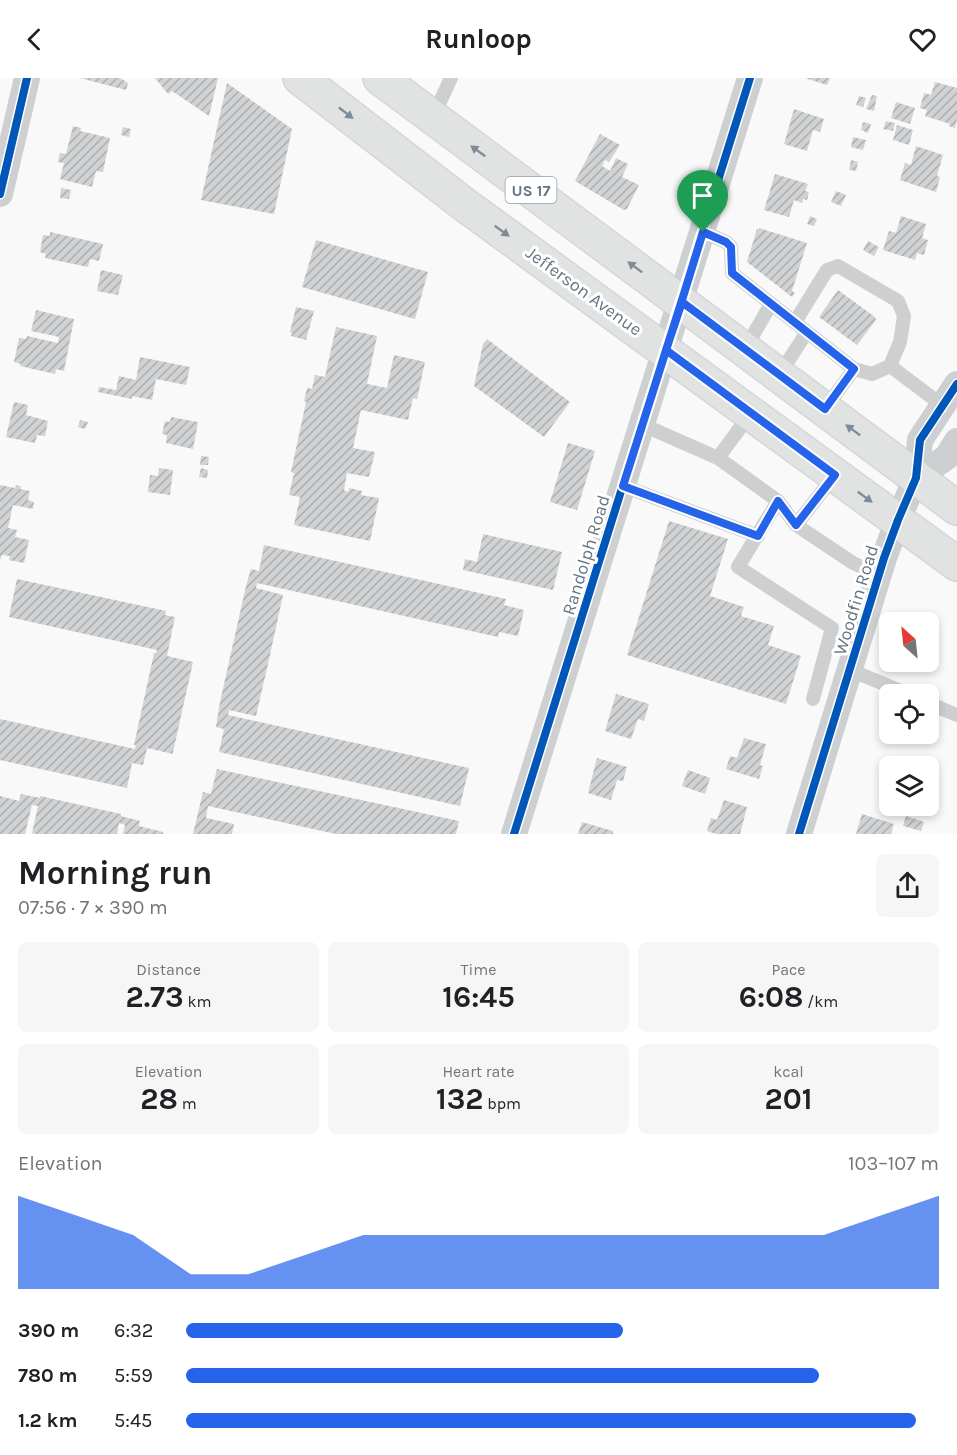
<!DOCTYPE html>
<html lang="en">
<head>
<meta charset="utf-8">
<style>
  :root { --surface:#fff; --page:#f6f6f6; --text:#202124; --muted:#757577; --accent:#2563eb }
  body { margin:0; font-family:Karla,sans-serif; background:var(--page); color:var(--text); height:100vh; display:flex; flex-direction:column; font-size:22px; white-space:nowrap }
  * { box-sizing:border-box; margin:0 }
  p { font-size:20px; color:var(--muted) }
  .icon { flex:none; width:33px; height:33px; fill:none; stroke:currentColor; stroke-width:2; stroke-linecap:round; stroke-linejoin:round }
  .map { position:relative; height:756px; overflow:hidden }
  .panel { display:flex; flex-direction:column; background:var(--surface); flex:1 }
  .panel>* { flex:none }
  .needle { width:39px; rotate:333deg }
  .buttons { position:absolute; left:879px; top:534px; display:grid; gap:12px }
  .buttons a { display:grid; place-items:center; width:60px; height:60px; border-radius:9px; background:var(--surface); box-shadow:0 3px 9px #0003; font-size:30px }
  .pin { position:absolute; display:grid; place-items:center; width:51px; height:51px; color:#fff; margin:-62px -26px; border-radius:50% 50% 50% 0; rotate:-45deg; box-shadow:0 0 6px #0007 }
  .pin .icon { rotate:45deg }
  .round { display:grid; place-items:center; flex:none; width:63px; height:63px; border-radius:9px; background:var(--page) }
  .summary { display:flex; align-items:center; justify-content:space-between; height:102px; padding:0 18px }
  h1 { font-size:33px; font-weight:700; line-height:45px }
  .figures { display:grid; grid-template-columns:repeat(3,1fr); gap:9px; height:102px; padding:6px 18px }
  .figures div { display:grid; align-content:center; border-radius:9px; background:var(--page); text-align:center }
  .figures b { font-size:30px; font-weight:700 }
  .figures small { font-size:16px; font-weight:400 }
  .figures p { font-size:16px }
  .chart { height:168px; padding:12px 18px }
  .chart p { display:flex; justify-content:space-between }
  .chart svg { width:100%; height:108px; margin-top:6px; fill:var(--accent); opacity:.7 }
  ul { padding:0 18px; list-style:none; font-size:20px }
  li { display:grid; grid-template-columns:96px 72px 1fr; align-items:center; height:45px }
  li i { height:15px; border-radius:8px; background:var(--accent) }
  header { display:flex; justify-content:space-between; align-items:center; height:78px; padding:0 18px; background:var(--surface); font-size:27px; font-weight:700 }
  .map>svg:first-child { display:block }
  .building { fill:url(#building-hatch) }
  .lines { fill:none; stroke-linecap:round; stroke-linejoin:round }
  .primary-casing { stroke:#d5d6d7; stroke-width:36 }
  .lane { stroke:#cecfd0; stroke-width:14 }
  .street { stroke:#cecfd0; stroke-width:26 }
  .primary { stroke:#e1e2e2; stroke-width:33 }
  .cycleway-casing { stroke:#fff; stroke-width:11 }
  .cycleway { stroke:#0057b8; stroke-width:8 }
  .oneway { fill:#7e8c96 }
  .route-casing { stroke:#fff; stroke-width:12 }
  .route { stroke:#2563eb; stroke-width:8 }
  .labels { text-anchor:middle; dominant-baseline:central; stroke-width:6; stroke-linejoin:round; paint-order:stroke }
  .shield { fill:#fff; stroke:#939fa8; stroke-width:1.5 }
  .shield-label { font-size:16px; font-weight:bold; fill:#657683 }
  .street-label { font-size:18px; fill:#657683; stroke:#fff }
</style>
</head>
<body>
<header><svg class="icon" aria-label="back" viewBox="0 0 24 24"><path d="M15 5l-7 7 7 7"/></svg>Runloop<svg class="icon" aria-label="heart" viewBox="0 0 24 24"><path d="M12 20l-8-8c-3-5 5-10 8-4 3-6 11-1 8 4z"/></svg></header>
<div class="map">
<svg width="957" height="756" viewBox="0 0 957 756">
  <defs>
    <pattern id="building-hatch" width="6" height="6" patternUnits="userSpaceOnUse" patternTransform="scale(1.5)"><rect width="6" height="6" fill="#d0d2d3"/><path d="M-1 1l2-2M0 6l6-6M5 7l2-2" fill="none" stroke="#acafb1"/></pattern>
  </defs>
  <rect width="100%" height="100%" fill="#f9f9f9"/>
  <path class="building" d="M80,0H120L128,5L126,12Z
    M155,0H218L209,38L172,13L168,16Z
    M805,0H830L827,7Z
    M935,4L957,10V42L955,50L949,48L950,46L925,38L927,32L920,30L924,15L931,17Z
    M227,5L292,51L274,136L201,122Z
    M872,17L877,18L874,33L866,31Z
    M859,18L866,20L863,29L856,27Z
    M896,24L915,30L910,46L891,40Z
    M794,31L824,41L820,54L813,52L807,73L784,66Z
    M886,43L895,45L893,53L883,51Z
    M863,44L871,46L868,55L861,52Z
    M897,47L913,52L909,67L893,62Z
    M73,48L81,50L80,53L110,60L103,94L96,93L92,109L60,101L64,85L58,84L60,75L66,76Z
    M123,49L131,51L129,59L121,57Z
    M600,56L620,67L609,84L605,82L602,88L610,93L616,80L628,86L622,99L639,107L627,131L624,132L575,103Z
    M853,59L866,62L863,72L851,69Z
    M916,68L943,77L937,98L940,99L936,114L900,102L905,85L911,87Z
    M851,82L858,84L856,93L849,92Z
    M775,96L808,106L805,113L809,114L807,122L803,121L802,125L794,122L789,139L764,132Z
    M61,110L71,112L69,121L60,120Z
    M836,113L846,117L841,128L831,124Z
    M810,138L817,141L814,148L807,146Z
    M901,138L926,146L922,160L928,162L924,177L917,175L915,182L883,172L889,153L896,155Z
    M759,150L807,165L792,213L795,215L792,219L747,184L757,151L759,152Z
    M50,154L103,166L99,183L90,181L88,189L45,180L46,176L40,174L43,157L50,158Z
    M316,162L428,194L415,241L302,209Z
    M868,163L879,169L874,178L863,172Z
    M101,192L123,197L118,217L97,213Z
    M838,212L875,239L876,242L857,267L819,239Z
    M296,229L314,233L306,262L291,258L292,255L290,254Z
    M36,232L74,241L64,293L56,291L55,296L20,288L21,286L14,284L19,260L26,261L27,258L58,265L59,259L31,253Z
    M336,249L377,258L367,306L387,310L394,277L425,284L417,321L413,320L408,342L361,332L353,370L375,374L369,399L347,395L344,412L348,414L349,410L362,413L361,417L379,420L370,463L294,447L300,419L289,417L294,395L291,394L306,324L304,323L307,310L312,311L315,297L325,299Z
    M487,261L570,324L544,359L474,308L483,266Z
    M140,279L190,289L186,307L156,301L152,322L132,318V321L98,314L99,309L116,312L119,298L136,302Z
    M14,324L28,327L26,337L48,343L45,358L37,357L35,365L6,359Z
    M171,339L198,344L193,371L166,365L167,357L162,356L165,343L170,344Z
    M80,342L88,344L85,351L78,349Z
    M568,365L595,373L577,432L550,424Z
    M201,378L209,379L208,387H200Z
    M159,390L173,392L170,417L148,414L150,397L158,398Z
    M201,390L208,392L207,400L199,399Z
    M0,407L15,410L16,407L21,408L20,411L30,413L28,422L34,424L33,431L13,427L8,450L17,452L15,459L29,462L24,485L9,482L10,478L2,477L0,482Z
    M669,443L728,461L710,518L744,529L741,538L774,548L768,567L801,578L786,626L627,577Z
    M483,456L562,474L553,512L463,492L465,481L477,484Z
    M264,467L506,521L504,527L524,532L518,558L499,554L498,559L257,505L256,510L283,517L268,586L256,638L229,632L228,637L469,690L460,728L219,674L224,651L216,649L220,624L246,508L251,491L259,493Z
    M17,501L166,533L165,537L175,539L167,578L193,584L173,674V676L147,670L143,687L132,685L127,710L0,682V641L135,671L136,667H134L154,575H156L157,572L9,539Z
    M616,616L649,626L644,643L638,641L631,661L605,653Z
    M744,660L766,666L760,687L763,688L759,701L726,691L730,678L737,680Z
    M597,680L627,689L623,703L617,702L611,722L588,715Z
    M217,691L459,743L456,756H336L208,728L206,740L234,746L232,756H193L203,714L211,716Z
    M688,692L710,700L705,716L682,708Z
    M21,716L40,720V718L121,736V738L140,743L139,748L163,754V756H123L125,747L119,745L117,756H36L32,755L38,728L32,727L25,756H0V718L19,723Z
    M724,722L747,729L740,756H716L707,753L711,740L717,742Z
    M862,736L894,746L891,756H856Z
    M906,738L924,744L921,753L903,748Z
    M582,744L613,753V756H578Z"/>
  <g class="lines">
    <defs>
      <path id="primary" d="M300,0L465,127L957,486
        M380,0L957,430"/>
    </defs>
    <use href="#primary" class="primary-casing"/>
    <path class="lane" d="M433,39L451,0
      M703,154L726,164L731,169L732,195L854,291L872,296L890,288L942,327
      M795,244L827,192L838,188L898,223L904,238L900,264L890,288
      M745,271L771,226
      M779,297L807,254
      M825,331L854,291
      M643,347L718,380L751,335
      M718,380L778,423L796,447L835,397
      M623,408L758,458
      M778,423L738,489L832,550L813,621
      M796,447L853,485L879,497
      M850,592L908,616
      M928,625L957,637"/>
    <path class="street" d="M0,116L27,0
      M916,400L947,379L957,363
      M514,756L750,0
      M799,756L884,480L898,442L916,400L920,362L957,306"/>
    <use href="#primary" class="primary"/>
    <defs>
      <path id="cycleway" d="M0,116L27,0
        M514,756L750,0
        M799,756L884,480L898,442L916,400L920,362L957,306"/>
    </defs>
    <use href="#cycleway" class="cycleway-casing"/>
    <use href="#cycleway" class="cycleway"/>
  </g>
  <defs><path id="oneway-solid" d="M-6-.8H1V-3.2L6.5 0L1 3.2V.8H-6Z" transform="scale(1.5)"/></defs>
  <g class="oneway">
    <use href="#oneway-solid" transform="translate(346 35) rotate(38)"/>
    <use href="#oneway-solid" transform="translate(478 73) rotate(-144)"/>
    <use href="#oneway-solid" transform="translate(502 153) rotate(36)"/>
    <use href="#oneway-solid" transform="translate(635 189) rotate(-143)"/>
    <use href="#oneway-solid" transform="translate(853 352) rotate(-143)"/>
    <use href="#oneway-solid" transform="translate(865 419) rotate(36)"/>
  </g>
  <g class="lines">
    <defs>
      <path id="route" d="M703,154C677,239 650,324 623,408L758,458L778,423L796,447L835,397L666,272L682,224L825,331L854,291L732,195L731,169L726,164L703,154"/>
    </defs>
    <use href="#route" class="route-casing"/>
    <use href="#route" class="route"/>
  </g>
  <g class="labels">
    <rect class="shield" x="505.5" y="99" width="51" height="26" rx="4.5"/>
    <g class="shield-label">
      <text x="531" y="112">US 17</text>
    </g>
    <g class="street-label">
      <text transform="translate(584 213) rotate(36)">Jefferson Avenue</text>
      <text transform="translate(586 477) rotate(-73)">Randolph Road</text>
      <text transform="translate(856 522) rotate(-73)">Woodfin Road</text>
    </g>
  </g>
</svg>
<div class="buttons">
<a><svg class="needle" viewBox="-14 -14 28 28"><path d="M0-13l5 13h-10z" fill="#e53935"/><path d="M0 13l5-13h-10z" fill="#757577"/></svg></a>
<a><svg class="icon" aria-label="locate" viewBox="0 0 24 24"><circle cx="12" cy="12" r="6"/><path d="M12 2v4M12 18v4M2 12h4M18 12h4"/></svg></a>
<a><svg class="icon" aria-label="layers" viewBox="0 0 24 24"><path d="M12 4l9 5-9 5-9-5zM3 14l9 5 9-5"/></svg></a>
</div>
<div class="pin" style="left:703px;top:154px;background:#1e9e55"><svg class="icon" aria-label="arrive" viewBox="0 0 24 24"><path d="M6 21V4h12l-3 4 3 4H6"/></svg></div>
</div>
<section class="panel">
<div class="summary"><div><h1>Morning run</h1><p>07:56 · 7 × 390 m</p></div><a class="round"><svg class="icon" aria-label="share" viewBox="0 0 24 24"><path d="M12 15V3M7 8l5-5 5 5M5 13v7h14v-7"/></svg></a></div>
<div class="figures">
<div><p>Distance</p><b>2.73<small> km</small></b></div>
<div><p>Time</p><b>16:45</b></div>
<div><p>Pace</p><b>6:08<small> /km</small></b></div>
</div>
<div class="figures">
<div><p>Elevation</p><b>28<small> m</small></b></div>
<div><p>Heart rate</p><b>132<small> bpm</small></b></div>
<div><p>kcal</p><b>201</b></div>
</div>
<div class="chart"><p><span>Elevation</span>103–107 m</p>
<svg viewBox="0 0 160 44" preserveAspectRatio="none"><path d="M0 44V6L10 14L20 22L30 38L40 38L50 30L60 22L70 22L80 22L90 22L100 22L110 22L120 22L130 22L140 22L150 14L160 6V44z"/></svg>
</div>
<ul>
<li><b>390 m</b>6:32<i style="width:58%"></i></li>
<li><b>780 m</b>5:59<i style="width:84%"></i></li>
<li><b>1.2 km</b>5:45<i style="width:97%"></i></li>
</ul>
</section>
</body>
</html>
